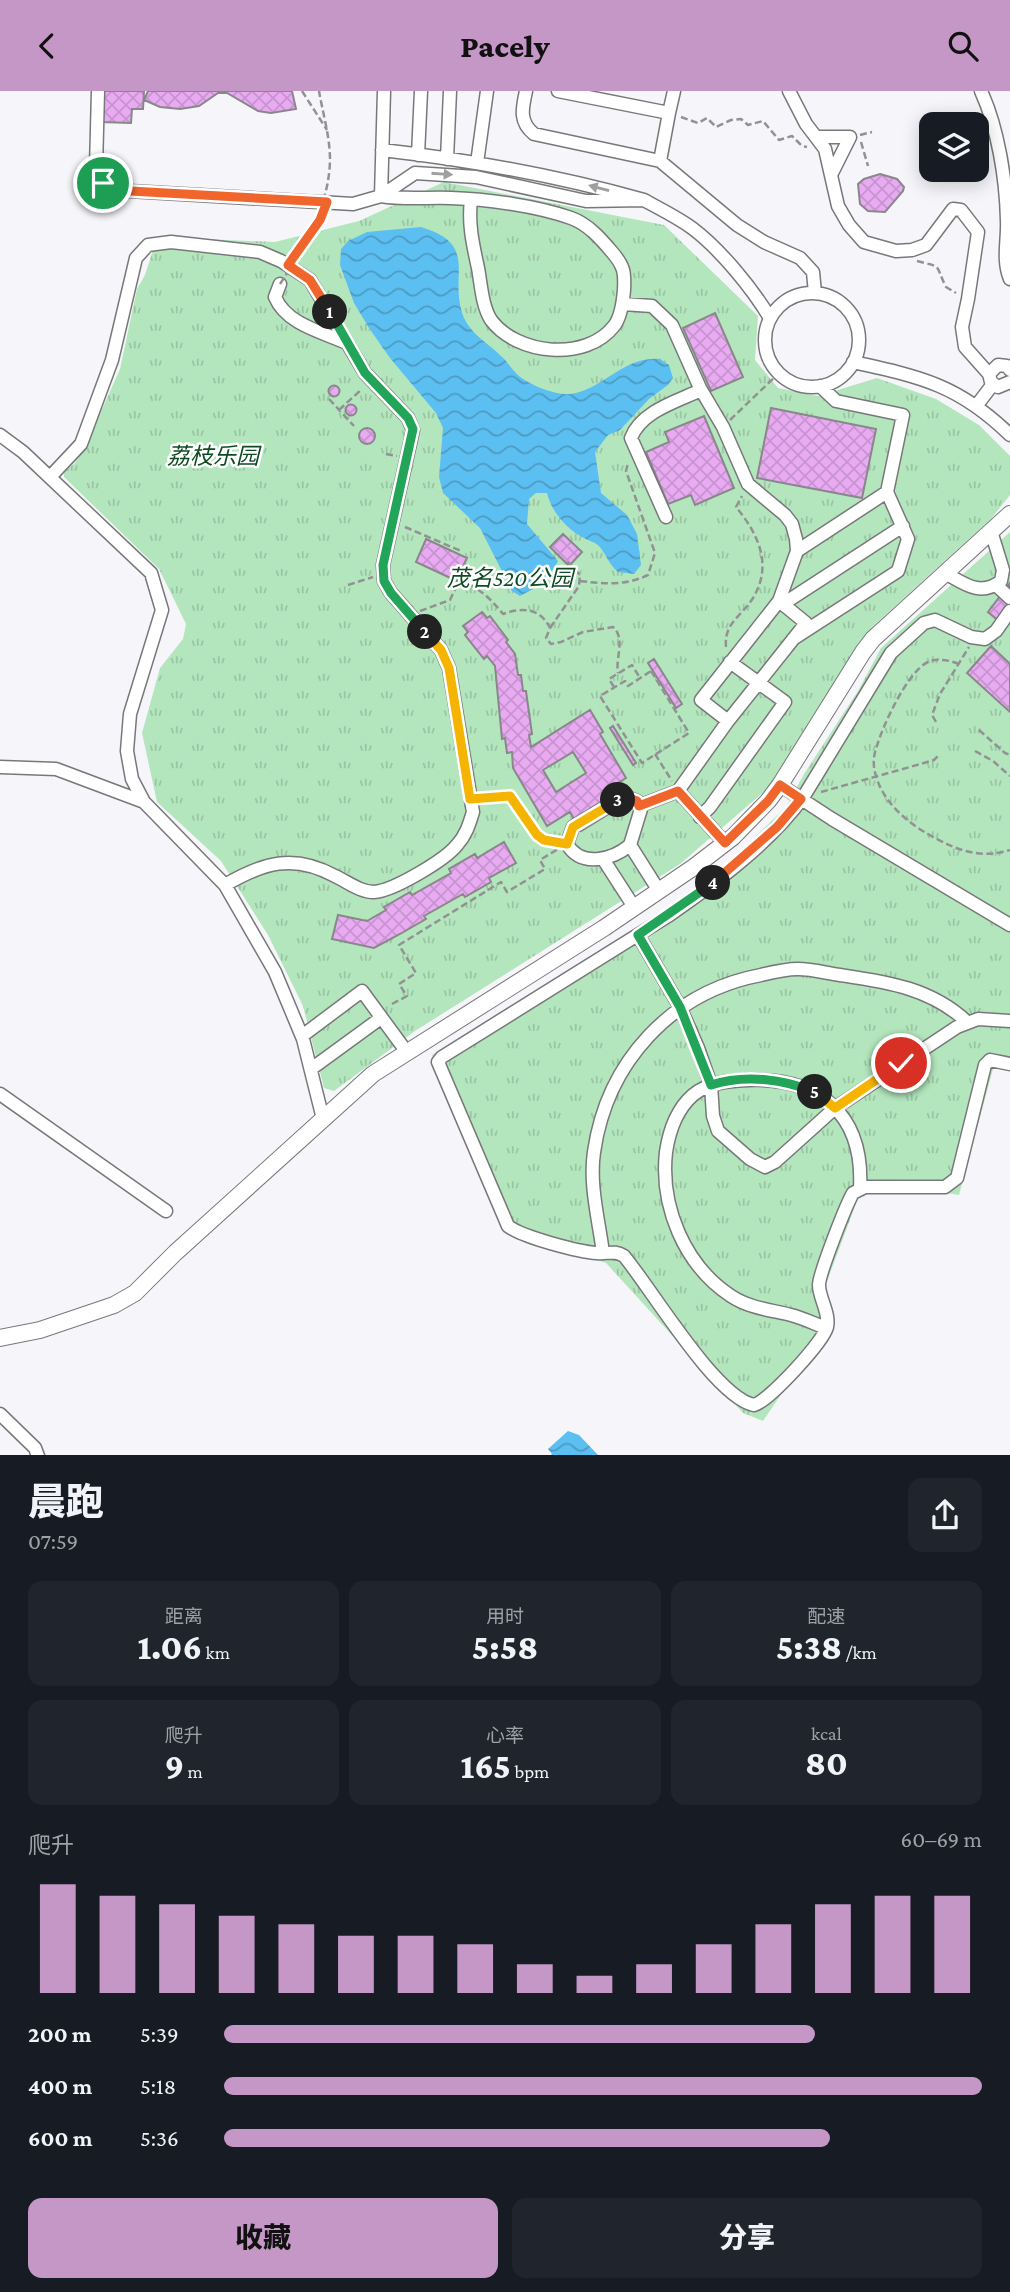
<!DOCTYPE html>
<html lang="zh">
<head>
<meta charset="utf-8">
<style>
  :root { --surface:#171b24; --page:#20242c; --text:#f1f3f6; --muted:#9ea1a6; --accent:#c497c7 }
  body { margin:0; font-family:"Crimson Pro","Noto Sans SC",serif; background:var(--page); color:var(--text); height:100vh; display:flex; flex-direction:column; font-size:26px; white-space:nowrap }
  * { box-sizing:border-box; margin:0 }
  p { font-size:23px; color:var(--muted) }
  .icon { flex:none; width:38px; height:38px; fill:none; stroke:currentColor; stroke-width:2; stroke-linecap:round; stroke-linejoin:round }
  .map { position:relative; height:1364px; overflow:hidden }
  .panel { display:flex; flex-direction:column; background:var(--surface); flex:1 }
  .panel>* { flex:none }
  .controls { position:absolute; left:919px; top:21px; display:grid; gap:14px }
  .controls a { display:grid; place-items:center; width:70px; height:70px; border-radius:14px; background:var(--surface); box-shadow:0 4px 18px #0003; font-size:35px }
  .pin { position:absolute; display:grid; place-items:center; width:60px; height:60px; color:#fff; margin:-30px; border:4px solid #fff; border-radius:50%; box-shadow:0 2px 7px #0007 }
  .km { position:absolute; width:35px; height:35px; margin:-18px; border-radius:50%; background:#222; color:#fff; font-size:19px; line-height:35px; text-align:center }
  .round { display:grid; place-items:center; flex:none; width:74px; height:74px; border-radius:14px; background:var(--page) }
  .summary { display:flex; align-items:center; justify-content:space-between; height:119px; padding:0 28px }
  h1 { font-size:38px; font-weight:800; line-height:52px }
  .stats { display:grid; grid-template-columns:repeat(3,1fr); gap:10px; height:119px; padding:7px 28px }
  .stats div { display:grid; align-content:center; border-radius:14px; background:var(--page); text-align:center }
  .stats b { font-size:35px; font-weight:800 }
  .stats small { font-size:19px; font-weight:400 }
  .stats p { font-size:19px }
  .chart { height:196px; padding:14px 28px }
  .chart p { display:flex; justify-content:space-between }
  .chart svg { width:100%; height:126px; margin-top:7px; stroke:var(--accent); stroke-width:6 }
  .button { display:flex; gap:14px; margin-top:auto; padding:14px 28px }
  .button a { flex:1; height:80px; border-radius:14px; background:var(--accent); color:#111; font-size:28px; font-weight:800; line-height:80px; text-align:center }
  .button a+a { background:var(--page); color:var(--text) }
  ul { padding:0 28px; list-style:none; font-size:23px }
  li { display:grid; grid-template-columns:112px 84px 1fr; align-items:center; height:52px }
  li i { height:18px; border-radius:9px; background:var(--accent) }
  header { display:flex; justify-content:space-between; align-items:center; height:91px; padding:0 28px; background:var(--accent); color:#111; font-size:32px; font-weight:800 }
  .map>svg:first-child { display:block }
  .park { fill:url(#park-tufts) }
  .water { fill:url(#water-waves) }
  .building { fill:url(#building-cross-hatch); stroke:#89878a; stroke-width:2; fill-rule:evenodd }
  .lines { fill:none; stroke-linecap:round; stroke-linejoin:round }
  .minor-casing { stroke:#78787b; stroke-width:15 }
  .major-casing { stroke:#78787b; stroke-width:18 }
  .path { stroke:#929295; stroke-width:2.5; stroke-dasharray:7 3.5; stroke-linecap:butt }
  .minor { stroke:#fff; stroke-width:12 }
  .major { stroke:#fff; stroke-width:16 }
  .path-bridge { stroke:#929295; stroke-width:2.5; stroke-dasharray:7 3.5; stroke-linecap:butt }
  .oneway { fill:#9f9f9f }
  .split-1-casing { stroke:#fff; stroke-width:14 }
  .split-2-casing { stroke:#fff; stroke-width:14 }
  .split-3-casing { stroke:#fff; stroke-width:14 }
  .split-4-casing { stroke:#fff; stroke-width:14 }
  .split-5-casing { stroke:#fff; stroke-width:14 }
  .split-6-casing { stroke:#fff; stroke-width:14 }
  .split-1 { stroke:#f0652b; stroke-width:9 }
  .split-2 { stroke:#22a559; stroke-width:9 }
  .split-3 { stroke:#f5b400; stroke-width:9 }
  .split-4 { stroke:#f0652b; stroke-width:9 }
  .split-5 { stroke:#22a559; stroke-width:9 }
  .split-6 { stroke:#f5b400; stroke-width:9 }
  .labels { text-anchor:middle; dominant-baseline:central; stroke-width:5; stroke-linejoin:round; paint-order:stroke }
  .park-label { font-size:23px; font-style:italic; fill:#0f4a23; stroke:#fff }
</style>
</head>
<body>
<header><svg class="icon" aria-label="back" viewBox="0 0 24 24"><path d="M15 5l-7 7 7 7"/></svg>Pacely<svg class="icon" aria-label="search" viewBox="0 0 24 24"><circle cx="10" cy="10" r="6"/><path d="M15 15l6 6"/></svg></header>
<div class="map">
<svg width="1010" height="1365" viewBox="0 0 1010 1365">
  <defs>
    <pattern id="park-tufts" width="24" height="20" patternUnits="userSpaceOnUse" patternTransform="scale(1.75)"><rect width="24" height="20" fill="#b3e6bd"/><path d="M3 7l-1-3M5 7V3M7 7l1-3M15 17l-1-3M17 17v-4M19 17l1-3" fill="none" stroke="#9ac5a3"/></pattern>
    <pattern id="water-waves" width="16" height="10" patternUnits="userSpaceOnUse" patternTransform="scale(1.75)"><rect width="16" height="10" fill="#5cbff1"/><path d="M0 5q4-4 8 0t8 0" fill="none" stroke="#4c9bc3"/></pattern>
    <pattern id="building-cross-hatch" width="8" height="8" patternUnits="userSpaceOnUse" patternTransform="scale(1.75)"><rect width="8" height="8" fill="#e8abf2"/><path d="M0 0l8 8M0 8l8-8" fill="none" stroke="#c793d0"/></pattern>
  </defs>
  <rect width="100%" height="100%" fill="#f6f6fa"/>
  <path class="park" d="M444,91L664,134L758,225L755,269L778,297L818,305L877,287L936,308L979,334L1010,365V404L991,428L872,536L809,631L772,694L680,773L415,940L334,1000L324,997L303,915L268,844L221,770L157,711L142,642L160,577L183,548L186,533L159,478L64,386V381L75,372L86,354L120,278L137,198L145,184L157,146L275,151L359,130Z
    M1010,441V977L1004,974L993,978L959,1104L947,1102H860L826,1193L830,1241L797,1280L763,1330L743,1322L606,1172L504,1139L498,1114L432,964L685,806L737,763L786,716L804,683L858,600L881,557Z"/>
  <path class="water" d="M421,136C481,154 447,185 464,227C471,243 489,253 501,265C508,271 512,279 519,285C529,293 544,299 557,302C595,311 618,264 660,268L669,274L673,287L668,294L649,308L620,339L608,344L595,361L601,402L627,424L637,443L641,474L634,483L618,481C608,472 606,463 599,455C595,451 589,450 584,447C567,439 551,420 547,402H536L529,408L527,433L558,470C550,486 537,497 520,505L512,500L480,437L443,402L439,386L443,337L436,322L390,267L369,237L354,212L340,174L341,158L348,150L367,141Z
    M568,1340L579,1344L598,1364H551L552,1363L548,1358Z"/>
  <path class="building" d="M102,0H144L143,18H132L131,32L100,31Z
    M148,0H292L296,18L271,22L258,20L227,2H218L199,15L180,18L160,16L144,9Z
    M880,83L897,88L904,96L903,100L885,121L868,120L860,113L858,93L864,88Z
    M715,222L743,286L711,300L683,237Z
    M328.5 300a5.5 5.5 0 1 1 11 0a5.5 5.5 0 1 1-11 0Z
    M345.5 319a5.5 5.5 0 1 1 11 0a5.5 5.5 0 1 1-11 0Z
    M771,317L876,338L862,407L757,387Z
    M704,325L734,397L695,414L691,404L668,413L646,361L669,351L665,341Z
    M359 345a8 8 0 1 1 16 0a8 8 0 1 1-16 0Z
    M563,443L582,461L569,475L550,456Z
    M426,448L467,467L464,473L467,474L462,485L459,484L457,490L416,471Z
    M1010,492V518L1000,531L988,521Z
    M482,521L487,527L490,525L508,549L506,551L515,563L518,584H521L523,600H526L532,643L529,644L531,656L590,619L603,641L600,643L626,687L606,699L617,718L581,740L570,721L547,735L513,677L512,661L507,662L505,647L502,648L495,575L487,565L484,568L465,544L468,541L463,535ZM573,661L586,682L556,701L543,679Z
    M991,555L1010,573V621L967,582Z
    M654,568L682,613L676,617L648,572Z
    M613,635L636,672L633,674L610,637Z
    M504,751L516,772L489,787L491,791L465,806L463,803L424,825L426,828L400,843L374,857L332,848L338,824L367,830L386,819L384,816L410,801L412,804L451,782L449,778L475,763L477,767Z"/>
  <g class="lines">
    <defs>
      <path id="minor" d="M98,0L96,77L98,86L112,99L353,113L381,105L415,82L476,86L586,110L644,109C558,85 470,69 382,59
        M526,0C522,18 519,31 534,43L660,70L737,134L764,151L800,167L813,181L815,202
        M558,0L669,22L674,0
        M789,0L806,33L825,58L838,115L849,134L864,151L896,160L912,159L926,154L953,118L961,119L978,141L968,208L962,236L965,256L989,283
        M981,0C998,37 1006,88 1007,129C1008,149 1002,169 1010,188
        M818,46H850L832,82
        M418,64L421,0
        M447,68L450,0
        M660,70L669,22
        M477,72L487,0
        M381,105C404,109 428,106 451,107C487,108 537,115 571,127C588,133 601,148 612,161C624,175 625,181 624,199C623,211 621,226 614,235C586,271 517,264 491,229C482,215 481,193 478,177C473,154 468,133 471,109
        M381,105L384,0
        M644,109C660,118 677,126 692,137C720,158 752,197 770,227
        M280,193L275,206C286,233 322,241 347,252
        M765 249a47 47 0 1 1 94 0a47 47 0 1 1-94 0Z
        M623,213L652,215L672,234L700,297L723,336L748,393L785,424L792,433L796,448L797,460L779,510L701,609L728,630
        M853,271C921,286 959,294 1010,344
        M1010,279L1007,275L998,274L989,283L991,291L998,296L1010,291
        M820,295L836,310L903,324L887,401
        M977,314L993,293
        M0,344L23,361L151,482L162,519L130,623L127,660L132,688L144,711L225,794L275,881L303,948L323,1028
        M50,386L81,353L112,269L136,167L148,154L171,151L260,161L281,170L310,189L365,282L408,327L413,339L383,474L384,490L391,502L441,559L449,577L473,721C469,734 466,744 457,754C445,769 393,800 374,801C360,801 348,791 335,785C293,762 263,772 225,794
        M666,426L631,347C641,320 678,310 701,299
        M945,482C965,493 980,506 1001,490L1003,479L991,440
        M996,494L1010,507
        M783,513L903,435
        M1010,520L996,540L985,548L971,546L935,529L924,532L891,562L804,705C769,753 717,791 668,825L442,966L438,971L508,1135C522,1146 579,1161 597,1162C608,1163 615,1159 624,1165C651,1197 715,1306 754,1314C769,1310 823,1251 827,1236C830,1222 819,1207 819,1194C819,1183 846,1114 853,1102L865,1096H945L957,1087L985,974L990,969L1010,973
        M793,548L898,480L908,448L887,401L797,460
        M0,676L56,678L144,711
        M780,694L832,728L1010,834
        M620,707H629L637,710L641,718L630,754C612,769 581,777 567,753L573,736Z
        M639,715L678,700
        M700,726L710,716L785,611L730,571
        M725,752L678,700L728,630L806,532L779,510
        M630,754L659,800
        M605,771L634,816
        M638,844L680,916L698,957L711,994L713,1025L718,1040L750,1068L765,1076L775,1071L835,1017L957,936L978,928L1010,930
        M302,945L362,900L406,960
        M311,978L381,927
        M0,1003L166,1120
        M603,1162C599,1130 589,1094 594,1061C607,971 671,901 761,884C773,881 786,878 798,878C812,878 826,882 840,884C887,891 931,897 967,931
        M826,1237C815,1233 803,1227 791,1224C771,1219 749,1217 731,1205C684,1174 660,1115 666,1061C669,1041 677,1018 693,1004C708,991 729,990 748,989C819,986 864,1023 860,1097
        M0,1323L35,1357L38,1365"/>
      <path id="major" d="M0,1247L40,1239L114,1214L135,1202L175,1162L373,983L604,837L694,776L733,746L768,710L780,694L863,561L873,548L1010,423"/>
    </defs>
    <use href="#minor" class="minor-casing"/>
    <use href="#major" class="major-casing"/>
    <path class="path" d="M302,0L327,39
      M681,26L698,32L707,27L716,36L731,29L741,28L748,34L763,30L779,49L792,45L802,55L807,56
      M860,44L872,41
      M861,51L868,75
      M295,166L322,124
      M917,170C944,177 934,172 946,196L956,202
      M329,308L354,335
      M339,319L362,298
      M730,329L779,282
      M386,363L397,365
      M405,436L461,460
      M580,490C604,493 625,495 648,484L655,462L626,380L628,372
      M348,494L373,486
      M420,520L450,509L459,490C479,496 490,507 503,523C523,516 540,517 550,537L546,547L551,553L561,551L583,541L613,536C626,547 615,567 618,582
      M550,537L579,495L580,484L567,470
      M726,556C724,533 739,527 751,510C774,476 759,444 736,416L742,405
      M959,573C949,569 938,567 928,571C907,581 882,636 876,658C873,666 873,676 876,685C884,713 908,732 933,746C959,760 981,768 1010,759
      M651,580L689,642L642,672L600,605L625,590L628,595Z
      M614,596L609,588L632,574L640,587
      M936,631L932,624L940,603L969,556
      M979,639L1005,662L1010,664
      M975,660L993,670L1010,685
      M655,663L672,690
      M821,701L924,672L934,669L940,663
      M481,707L510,705C523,723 533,748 556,752
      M392,913L407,905L399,893L416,882L399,854L501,791L507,801L545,778L540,769L558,758"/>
    <use href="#minor" class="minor"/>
    <use href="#major" class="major"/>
    <path class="path-bridge" d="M280,193C305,155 329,115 330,69C330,46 323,23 319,0"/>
  </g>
  <defs><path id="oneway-solid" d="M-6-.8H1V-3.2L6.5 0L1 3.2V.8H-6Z" transform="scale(1.75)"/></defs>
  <g class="oneway">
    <use href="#oneway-solid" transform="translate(442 83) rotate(4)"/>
    <use href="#oneway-solid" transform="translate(599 97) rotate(-165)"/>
  </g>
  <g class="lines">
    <defs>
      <path id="split-1" d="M103,92L112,99L327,111L320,129L288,174L310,189L330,221"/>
      <path id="split-2" d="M330,221L365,282L408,327L413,338L383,474L384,490L391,502L425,541"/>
      <path id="split-3" d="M425,541L441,559L449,577L470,708L510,705L537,744L544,749L567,753L573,736L618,709"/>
      <path id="split-4" d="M618,709L629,707L637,710L639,715L678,700L725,752L768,710L780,694L801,708L777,736L713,792"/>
      <path id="split-5" d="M713,792L638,844L680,916L711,994C745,983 783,988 815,1001"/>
      <path id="split-6" d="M815,1001L835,1017L901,972"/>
    </defs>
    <use href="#split-1" class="split-1-casing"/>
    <use href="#split-2" class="split-2-casing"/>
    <use href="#split-3" class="split-3-casing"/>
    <use href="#split-4" class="split-4-casing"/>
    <use href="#split-5" class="split-5-casing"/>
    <use href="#split-6" class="split-6-casing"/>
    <use href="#split-1" class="split-1"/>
    <use href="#split-2" class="split-2"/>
    <use href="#split-3" class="split-3"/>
    <use href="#split-4" class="split-4"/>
    <use href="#split-5" class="split-5"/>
    <use href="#split-6" class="split-6"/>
  </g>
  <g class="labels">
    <g class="park-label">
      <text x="213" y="365">荔枝乐园</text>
      <text x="510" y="487">茂名520公园</text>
    </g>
  </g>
</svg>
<div class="controls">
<a><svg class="icon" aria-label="layers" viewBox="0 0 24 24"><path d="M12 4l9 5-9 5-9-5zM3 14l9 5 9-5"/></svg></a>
</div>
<div class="pin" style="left:103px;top:92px;background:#1e9e55"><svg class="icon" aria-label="arrive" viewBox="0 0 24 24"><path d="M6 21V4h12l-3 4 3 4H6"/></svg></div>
<div class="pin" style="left:901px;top:972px;background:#d93025"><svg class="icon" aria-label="check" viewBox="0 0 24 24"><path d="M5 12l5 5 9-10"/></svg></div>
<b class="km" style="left:330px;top:221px">1</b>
<b class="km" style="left:425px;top:541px">2</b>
<b class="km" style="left:618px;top:709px">3</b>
<b class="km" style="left:713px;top:792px">4</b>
<b class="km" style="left:815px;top:1001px">5</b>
</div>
<section class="panel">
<div class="summary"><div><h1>晨跑</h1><p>07:59</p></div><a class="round"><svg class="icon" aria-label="share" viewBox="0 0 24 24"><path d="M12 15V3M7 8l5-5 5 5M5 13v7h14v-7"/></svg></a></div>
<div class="stats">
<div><p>距离</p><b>1.06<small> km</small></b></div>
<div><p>用时</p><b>5:58</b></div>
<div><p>配速</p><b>5:38<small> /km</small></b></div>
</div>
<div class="stats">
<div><p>爬升</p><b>9<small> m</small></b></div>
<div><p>心率</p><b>165<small> bpm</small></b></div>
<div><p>kcal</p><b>80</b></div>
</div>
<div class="chart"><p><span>爬升</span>60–69 m</p>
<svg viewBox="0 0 160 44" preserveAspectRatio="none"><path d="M5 44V6M15 44V10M25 44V13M35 44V17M45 44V20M55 44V24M65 44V24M75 44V27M85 44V34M95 44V38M105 44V34M115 44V27M125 44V20M135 44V13M145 44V10M155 44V10"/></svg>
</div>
<ul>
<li><b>200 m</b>5:39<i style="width:78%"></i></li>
<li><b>400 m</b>5:18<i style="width:100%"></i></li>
<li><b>600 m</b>5:36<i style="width:80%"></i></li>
</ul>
<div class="button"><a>收藏</a><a>分享</a></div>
</section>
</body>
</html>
